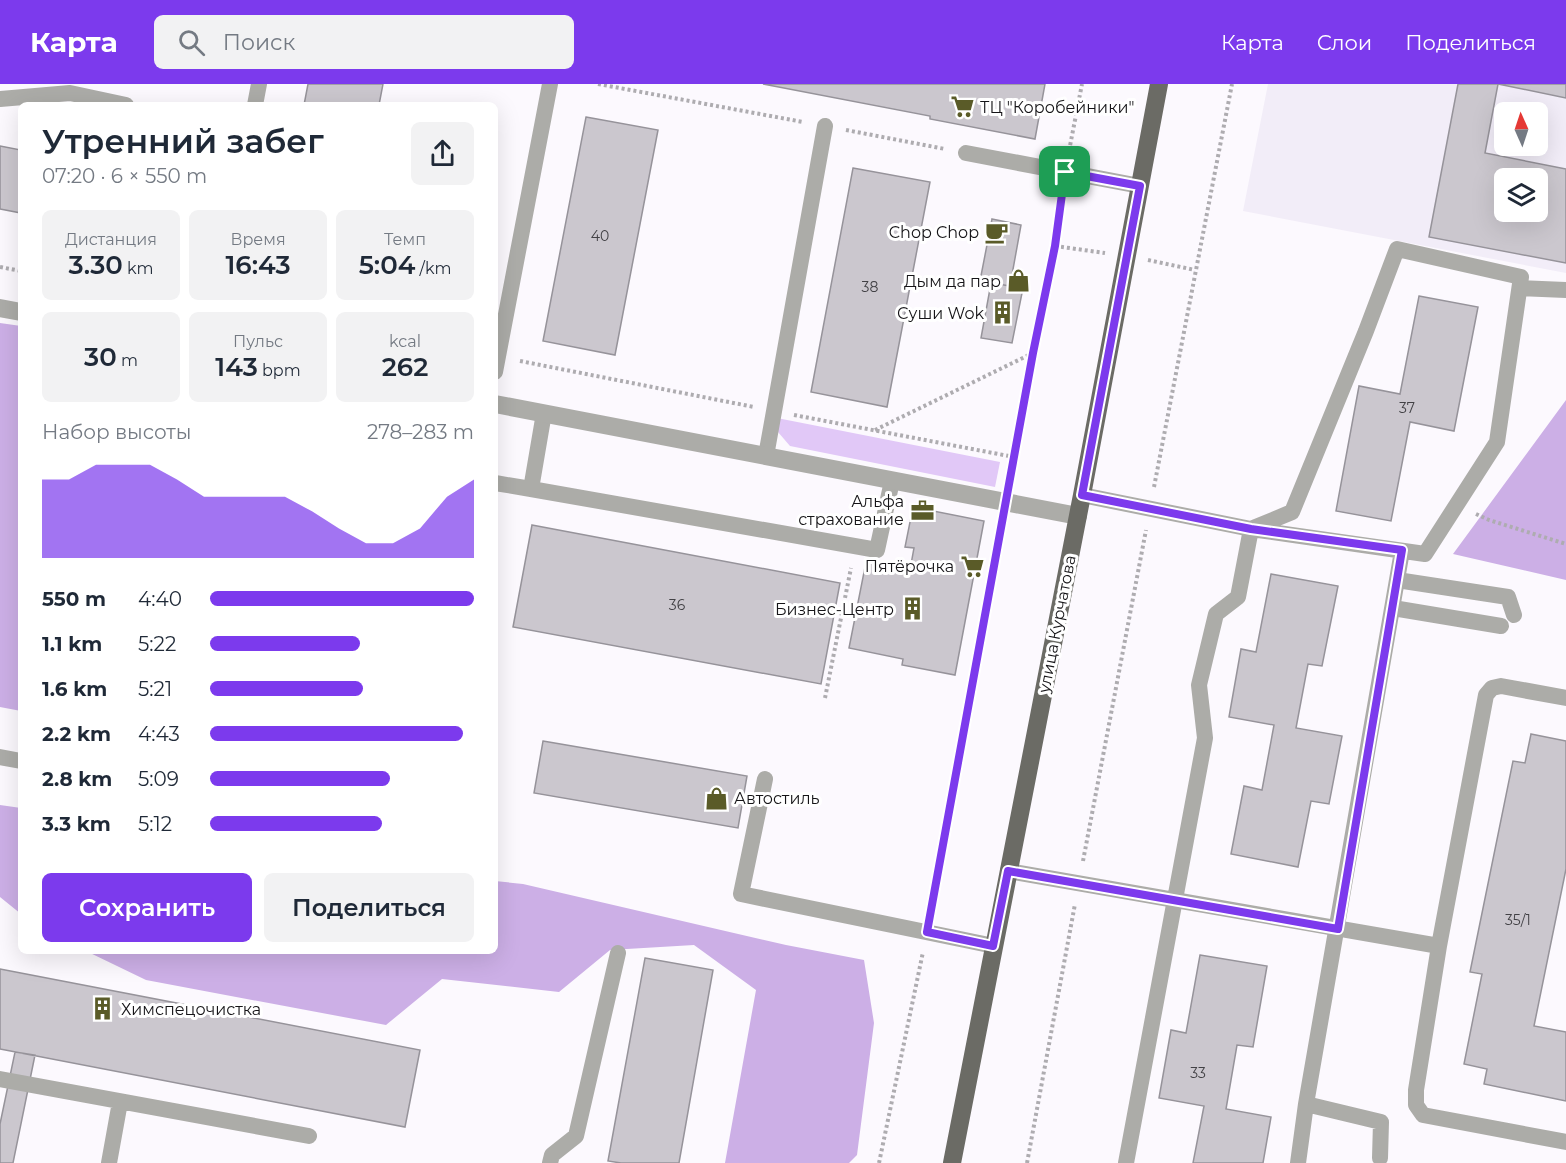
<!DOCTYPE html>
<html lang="ru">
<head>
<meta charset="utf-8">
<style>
  :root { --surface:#fff; --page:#f2f2f3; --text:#1f2937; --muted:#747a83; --accent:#7c3aed }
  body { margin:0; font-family:Montserrat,sans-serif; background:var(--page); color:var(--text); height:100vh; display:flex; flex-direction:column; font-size:22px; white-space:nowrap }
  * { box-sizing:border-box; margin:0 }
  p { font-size:20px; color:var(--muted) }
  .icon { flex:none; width:33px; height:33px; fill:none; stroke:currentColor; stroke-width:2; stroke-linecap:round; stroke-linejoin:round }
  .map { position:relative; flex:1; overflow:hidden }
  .drawer { position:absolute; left:18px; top:18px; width:480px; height:852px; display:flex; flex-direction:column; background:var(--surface); border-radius:9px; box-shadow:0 6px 24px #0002 }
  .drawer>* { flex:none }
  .needle { width:39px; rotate:357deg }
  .controls { position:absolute; left:1494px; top:18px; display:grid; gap:12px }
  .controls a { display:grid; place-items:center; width:54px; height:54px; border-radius:9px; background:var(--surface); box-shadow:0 6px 24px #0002; font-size:30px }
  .pin { position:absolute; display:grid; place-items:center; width:51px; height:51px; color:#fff; margin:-26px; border-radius:12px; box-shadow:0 3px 9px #0006 }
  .round { display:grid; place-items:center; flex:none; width:63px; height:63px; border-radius:9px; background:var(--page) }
  .head { display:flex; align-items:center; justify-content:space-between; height:102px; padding:0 24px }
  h1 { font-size:33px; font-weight:600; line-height:45px }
  .figures { display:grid; grid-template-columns:repeat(3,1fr); gap:9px; height:102px; padding:6px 24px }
  .figures div { display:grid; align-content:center; border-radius:9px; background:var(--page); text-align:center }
  .figures b { font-size:26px; font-weight:600 }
  .figures small { font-size:16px; font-weight:400 }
  .figures p { font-size:16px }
  .chart { height:168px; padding:12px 24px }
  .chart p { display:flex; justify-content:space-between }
  .chart svg { width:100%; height:108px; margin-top:6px; fill:var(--accent); opacity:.7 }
  .action { display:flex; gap:12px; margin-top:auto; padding:12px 24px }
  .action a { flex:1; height:69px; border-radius:9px; background:var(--accent); color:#fff; font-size:24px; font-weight:600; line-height:69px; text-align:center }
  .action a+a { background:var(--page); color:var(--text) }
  ul { padding:0 24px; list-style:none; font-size:20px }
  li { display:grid; grid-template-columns:96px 72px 1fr; align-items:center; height:45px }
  li i { height:15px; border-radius:8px; background:var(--accent) }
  header { display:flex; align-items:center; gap:36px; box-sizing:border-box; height:84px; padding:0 30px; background:var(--accent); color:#fff }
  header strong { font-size:28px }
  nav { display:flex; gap:33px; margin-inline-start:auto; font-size:21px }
  .search { width:420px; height:54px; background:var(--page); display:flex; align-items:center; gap:15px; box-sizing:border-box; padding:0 21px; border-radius:9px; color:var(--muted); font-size:22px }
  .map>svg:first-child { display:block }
  .built { fill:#f2edf8; fill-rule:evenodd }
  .green { fill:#e1c8f7 }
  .forest { fill:#ccafe6 }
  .building { fill:#cbc7ce; stroke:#96939a; stroke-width:1.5; fill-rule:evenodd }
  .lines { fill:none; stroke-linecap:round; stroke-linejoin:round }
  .path { stroke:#aeacb0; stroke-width:4; stroke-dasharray:3 3; stroke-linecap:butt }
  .service { stroke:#acaca8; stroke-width:16 }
  .minor { stroke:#acaca8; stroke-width:18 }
  .primary { stroke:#6b6b65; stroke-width:18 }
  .route-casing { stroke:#fff; stroke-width:12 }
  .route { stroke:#7c3aed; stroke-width:8 }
  .labels { text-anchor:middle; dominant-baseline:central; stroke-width:6; stroke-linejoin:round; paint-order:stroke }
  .number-label { font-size:14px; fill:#424145 }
  .poi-label { font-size:16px; fill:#151417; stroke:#fff; text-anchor:end }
  .street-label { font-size:16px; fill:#151417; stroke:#fff }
</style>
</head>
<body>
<header>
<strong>Карта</strong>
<div class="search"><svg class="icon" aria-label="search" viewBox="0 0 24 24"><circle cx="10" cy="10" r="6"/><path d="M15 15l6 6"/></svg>Поиск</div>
<nav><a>Карта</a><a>Слои</a><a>Поделиться</a></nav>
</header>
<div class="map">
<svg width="1566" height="1079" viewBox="0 0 1566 1079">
  <rect width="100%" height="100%" fill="#fcf9fe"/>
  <path class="built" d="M1268,0H1566V189L1243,127ZM1504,28H1538V62H1504ZM1504,94H1538V128H1504Z"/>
  <path class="green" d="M777,334L1000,378L995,403L790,362L778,348Z"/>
  <path class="forest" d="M0,239L21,242V627L0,623Z
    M1566,316V496L1453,470Z
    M0,721L21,724V830L0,813Z
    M495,797L523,800L786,861L864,876L874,939L857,1071L849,1079H725L756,906L694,861L610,866L559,908L442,895L386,941L146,896L86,867H495Z"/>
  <path class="building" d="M308,0H383L379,21H304Z
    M763,0H1045L1035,55L930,35V32Z
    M1458,0H1566V14L1498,0L1485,69L1566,85V179L1429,153ZM1504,94H1538V128H1504Z
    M586,33L658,46L615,271L543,257Z
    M0,62L21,66V129L0,125Z
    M853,84L930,98L887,323L811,308Z
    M992,135L1021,141L1010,202L980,197Z
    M991,199L1023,204L1012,259L981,254Z
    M1419,212L1478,223L1454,347L1410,338L1391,437L1336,427L1359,302L1400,310Z
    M913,423L984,437L955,591L902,581L903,575L849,564L866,478L910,486L914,464L905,463Z
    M532,441L840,499L821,600L513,543Z
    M1271,490L1338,502L1322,582L1308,580L1296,644L1342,652L1329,720L1311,717L1298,783L1231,770L1244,702L1262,706L1274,641L1229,633L1241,565L1256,568Z
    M1531,650L1566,657V785L1534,942L1566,948V1017L1484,1000L1487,985L1464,980L1482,890L1470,888L1513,677L1525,679Z
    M543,657L747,692L738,744L534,709Z
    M1200,871L1267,882L1253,963L1237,961L1226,1025L1271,1033L1263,1079H1193L1204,1022L1159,1014L1171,946L1186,949Z
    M645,874L713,886L679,1079H621L608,1077Z
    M0,885L420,966L405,1043L0,965Z
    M15,968L35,971L13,1079H0V1040Z"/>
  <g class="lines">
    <path class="path" d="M598,0L803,38
      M846,46L945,65
      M1069,67L1082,0
      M1055,162L1105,169
      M1148,176L1195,186
      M0,183L21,187
      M520,277L754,323
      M794,331L1014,373
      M875,346L1033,269
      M1010,398L1055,162L1062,110
      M1154,403L1232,0
      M1476,430L1489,436L1566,460
      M825,614L851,484
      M1083,777L1146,446
      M931,828L1003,441
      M879,1079L923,868
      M1027,1079L1075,820"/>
    <path class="service" d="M0,15L70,9L126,21
      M255,21L259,0
      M966,69L1140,102
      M1520,204L1566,206
      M495,288L550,0
      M766,372L825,42
      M495,399L531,405L544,329
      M531,405L877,466L892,397
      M1082,411L1251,445L1425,470L1497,358L1521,193L1397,165L1366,247L1292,428L1251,445
      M1397,496L1508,513L1514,531
      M1393,524L1501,542
      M1566,614L1501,602L1492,604L1486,611L1439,862L1416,1006V1021L1423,1031L1566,1058
      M0,673L21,677
      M765,695L741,810L994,862
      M1008,787L1439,862
      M0,995L309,1052
      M1306,1020L1381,1038L1380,1074
      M109,1079L120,1018
      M550,1079L552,1071L576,1052L618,869
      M1126,1079L1205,654L1199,601L1216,530L1238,513L1251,445
      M1298,1079L1306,1020L1402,467"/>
    <path class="minor" d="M0,224L21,228
      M495,320L1078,432"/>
    <path class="primary" d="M952,1079L1082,411L1159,0"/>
  </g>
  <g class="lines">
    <defs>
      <path id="route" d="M1065,88L1140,102L1082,411L1251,445L1402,466L1338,845L1008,787L993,862L927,848L1033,269L1055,162Z"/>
    </defs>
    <use href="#route" class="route-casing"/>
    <use href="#route" class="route"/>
  </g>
  <defs>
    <symbol id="supermarket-bare" viewBox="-9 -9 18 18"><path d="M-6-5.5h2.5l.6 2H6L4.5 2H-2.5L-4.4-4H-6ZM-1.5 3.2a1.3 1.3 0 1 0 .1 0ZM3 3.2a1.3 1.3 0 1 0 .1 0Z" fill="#5a5b28" stroke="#fff" stroke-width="2.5" paint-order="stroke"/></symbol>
    <symbol id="cafe-bare" viewBox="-9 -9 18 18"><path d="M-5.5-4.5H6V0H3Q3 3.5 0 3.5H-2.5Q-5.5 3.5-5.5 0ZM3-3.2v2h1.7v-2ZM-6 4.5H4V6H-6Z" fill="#5a5b28" stroke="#fff" stroke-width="2.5" paint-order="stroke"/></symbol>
    <symbol id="shop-bare" viewBox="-9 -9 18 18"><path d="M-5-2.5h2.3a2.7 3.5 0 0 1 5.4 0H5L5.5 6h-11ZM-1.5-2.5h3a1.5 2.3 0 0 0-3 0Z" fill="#5a5b28" stroke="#fff" stroke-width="2.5" paint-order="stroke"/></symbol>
    <symbol id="building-bare" viewBox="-9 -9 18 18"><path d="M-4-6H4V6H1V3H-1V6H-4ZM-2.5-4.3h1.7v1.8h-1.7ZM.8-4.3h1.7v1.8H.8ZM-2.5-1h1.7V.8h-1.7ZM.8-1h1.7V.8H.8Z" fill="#5a5b28" stroke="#fff" stroke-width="2.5" paint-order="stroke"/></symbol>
    <symbol id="office-bare" viewBox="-9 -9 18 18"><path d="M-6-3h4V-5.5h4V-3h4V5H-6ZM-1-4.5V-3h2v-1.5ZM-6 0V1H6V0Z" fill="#5a5b28" stroke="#fff" stroke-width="2.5" paint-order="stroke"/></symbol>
  </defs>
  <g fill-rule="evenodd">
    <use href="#supermarket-bare" x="946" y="6" width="33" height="33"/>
    <use href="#cafe-bare" x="980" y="132" width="33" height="33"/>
    <use href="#shop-bare" x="1002" y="180" width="33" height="33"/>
    <use href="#building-bare" x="986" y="212" width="33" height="33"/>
    <use href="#office-bare" x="906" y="410" width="33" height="33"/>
    <use href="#supermarket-bare" x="956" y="466" width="33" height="33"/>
    <use href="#building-bare" x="896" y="508" width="33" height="33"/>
    <use href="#shop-bare" x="700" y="698" width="33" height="33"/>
    <use href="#building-bare" x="86" y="908" width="33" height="33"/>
  </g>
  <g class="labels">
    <g class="number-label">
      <text x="600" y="152">40</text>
      <text x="870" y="203">38</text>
      <text x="1407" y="324">37</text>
      <text x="677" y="521">36</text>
      <text x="1518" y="836">35/1</text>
      <text x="1198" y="989">33</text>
    </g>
    <g class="poi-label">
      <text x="980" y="23" text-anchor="start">ТЦ "Коробейники"</text>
      <text x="979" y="148">Chop Chop</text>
      <text x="1001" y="197">Дым да пар</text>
      <text x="984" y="229">Суши Wok</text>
      <text x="904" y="417">Альфа<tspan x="904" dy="18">страхование</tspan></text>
      <text x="954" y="482">Пятёрочка</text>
      <text x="894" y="525">Бизнес-Центр</text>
      <text x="734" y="714" text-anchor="start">Автостиль</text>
      <text x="121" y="925" text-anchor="start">Химспецочистка</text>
    </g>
    <g class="street-label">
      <text transform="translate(1057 540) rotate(-79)">улица Курчатова</text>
    </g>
  </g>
</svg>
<div class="controls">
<a><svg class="needle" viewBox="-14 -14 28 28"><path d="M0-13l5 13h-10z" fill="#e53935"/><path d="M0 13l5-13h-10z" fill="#747a83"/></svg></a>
<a><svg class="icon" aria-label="layers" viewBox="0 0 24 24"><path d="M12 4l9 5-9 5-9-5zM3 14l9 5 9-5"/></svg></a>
</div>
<div class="pin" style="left:1065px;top:88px;background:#1e9e55"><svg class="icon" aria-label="arrive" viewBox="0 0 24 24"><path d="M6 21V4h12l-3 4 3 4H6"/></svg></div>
<section class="drawer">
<div class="head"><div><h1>Утренний забег</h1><p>07:20 · 6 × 550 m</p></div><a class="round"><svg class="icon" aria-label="share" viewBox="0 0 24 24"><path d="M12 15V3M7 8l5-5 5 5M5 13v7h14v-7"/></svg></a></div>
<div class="figures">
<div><p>Дистанция</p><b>3.30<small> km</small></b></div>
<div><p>Время</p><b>16:43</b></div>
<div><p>Темп</p><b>5:04<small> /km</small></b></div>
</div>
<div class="figures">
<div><b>30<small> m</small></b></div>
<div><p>Пульс</p><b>143<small> bpm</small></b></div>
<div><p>kcal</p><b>262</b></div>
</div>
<div class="chart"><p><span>Набор высоты</span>278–283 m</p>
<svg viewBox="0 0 160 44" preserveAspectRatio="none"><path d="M0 44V12L10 12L20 6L30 6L40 6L50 12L60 19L70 19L80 19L90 19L100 25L110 32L120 38L130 38L140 32L150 19L160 12V44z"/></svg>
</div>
<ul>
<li><b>550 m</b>4:40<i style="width:100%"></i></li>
<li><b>1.1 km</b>5:22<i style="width:57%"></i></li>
<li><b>1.6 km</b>5:21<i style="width:58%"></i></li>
<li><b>2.2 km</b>4:43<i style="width:96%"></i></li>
<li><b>2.8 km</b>5:09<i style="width:68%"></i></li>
<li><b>3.3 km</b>5:12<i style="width:65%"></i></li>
</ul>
<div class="action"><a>Сохранить</a><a>Поделиться</a></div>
</section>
</div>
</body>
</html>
